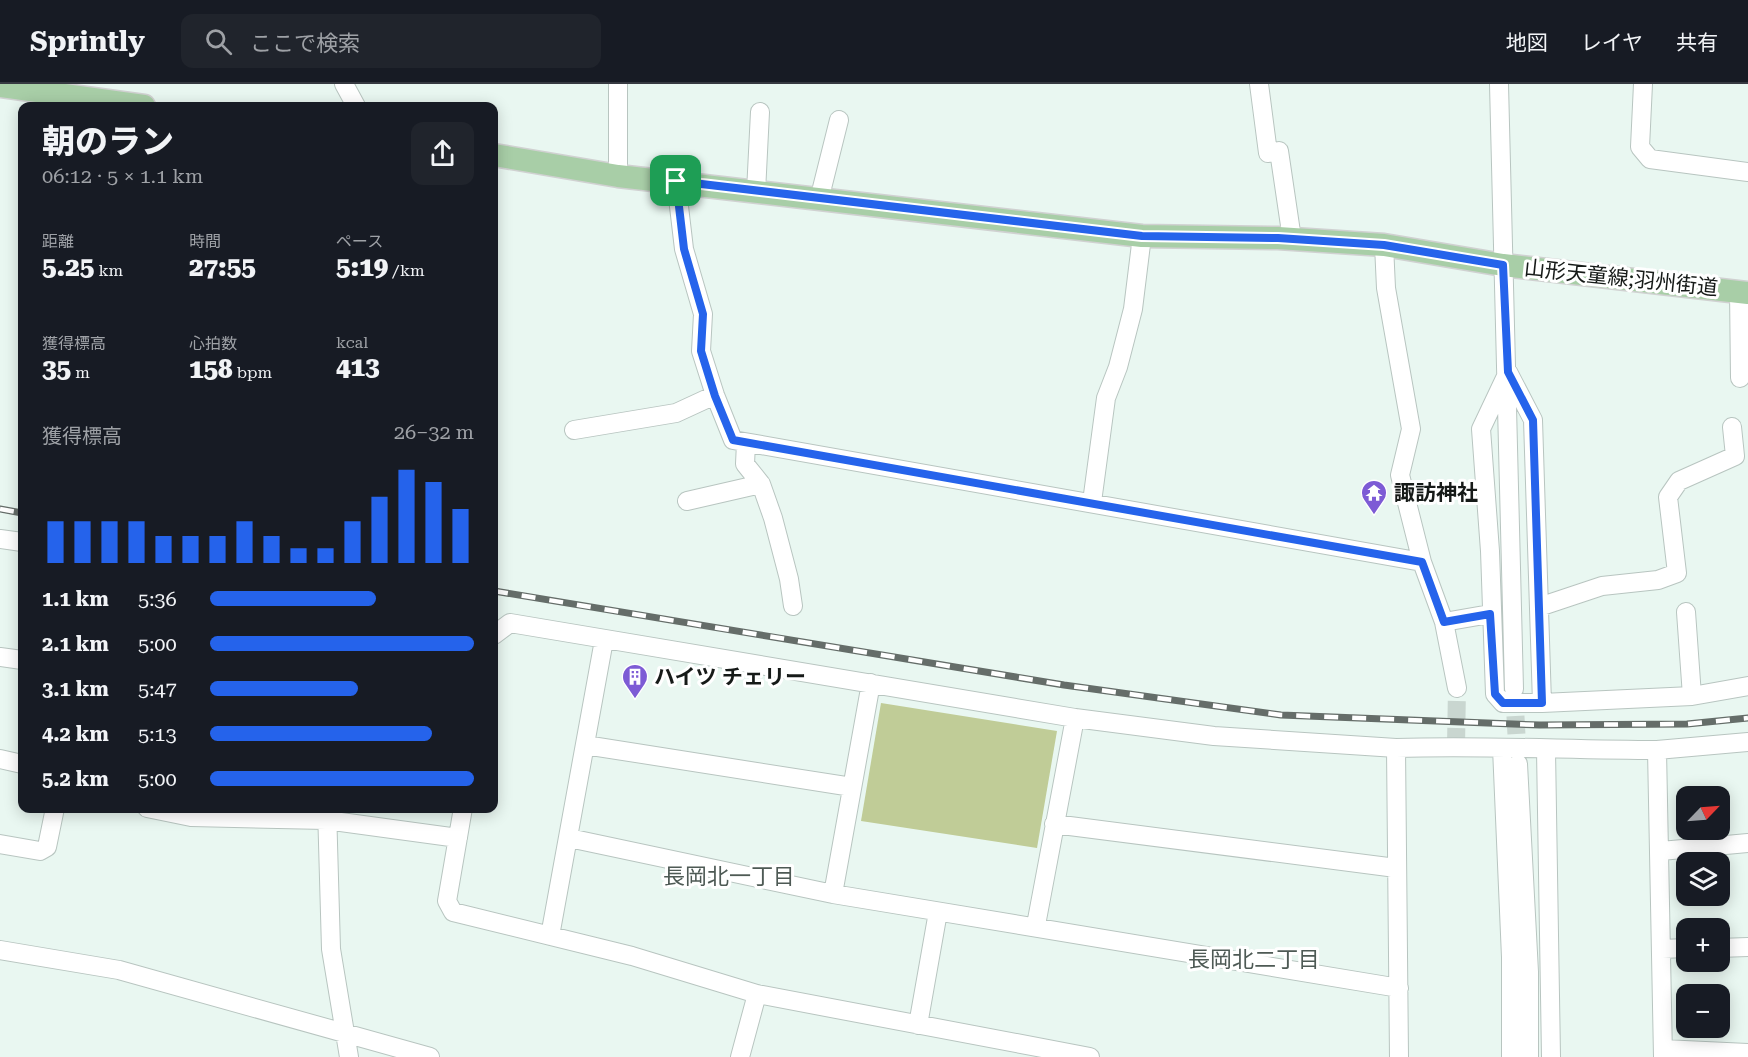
<!DOCTYPE html>
<html lang="ja">
<head>
<meta charset="utf-8">
<style>
  :root { --surface:#171b24; --page:#20242c; --text:#f1f3f6; --muted:#9ea1a6; --line:#363941; --accent:#2563eb }
  body { margin:0; font-family:"Roboto Serif","Noto Sans JP",serif; background:var(--page); color:var(--text); height:100vh; display:flex; flex-direction:column; font-size:22px; white-space:nowrap }
  * { box-sizing:border-box; margin:0 }
  p { font-size:20px; color:var(--muted) }
  .icon { flex:none; width:33px; height:33px; fill:none; stroke:currentColor; stroke-width:2; stroke-linecap:round; stroke-linejoin:round }
  .map { position:relative; flex:1; overflow:hidden }
  .details { position:absolute; left:18px; top:18px; width:480px; height:711px; display:flex; flex-direction:column; background:var(--surface); border-radius:12px; box-shadow:0 3px 15px #0003 }
  .details>* { flex:none }
  .needle { width:39px; rotate:65deg }
  .tools { position:absolute; left:1676px; top:702px; display:grid; gap:12px }
  .tools a { display:grid; place-items:center; width:54px; height:54px; border-radius:12px; background:var(--surface); box-shadow:0 3px 15px #0003; font-size:30px }
  .pin { position:absolute; display:grid; place-items:center; width:51px; height:51px; color:#fff; margin:-26px; border-radius:12px; box-shadow:0 3px 9px #0006 }
  .round { display:grid; place-items:center; flex:none; width:63px; height:63px; border-radius:12px; background:var(--page) }
  .headline { display:flex; align-items:center; justify-content:space-between; height:102px; padding:0 24px }
  h1 { font-size:33px; font-weight:800; line-height:45px }
  .metrics { display:grid; grid-template-columns:repeat(3,1fr); gap:9px; height:102px; padding:6px 24px }
  .metrics div { display:grid; align-content:center }
  .metrics b { font-size:26px; font-weight:800 }
  .metrics small { font-size:16px; font-weight:400 }
  .metrics p { font-size:16px }
  .chart { height:168px; padding:12px 24px }
  .chart p { display:flex; justify-content:space-between }
  .chart svg { width:100%; height:108px; margin-top:6px; stroke:var(--accent); stroke-width:6 }
  ul { padding:0 24px; list-style:none; font-size:20px }
  li { display:grid; grid-template-columns:96px 72px 1fr; align-items:center; height:45px }
  li i { height:15px; border-radius:8px; background:var(--accent) }
  header { display:flex; align-items:center; gap:36px; box-sizing:border-box; height:84px; padding:0 30px; background:var(--surface); border-bottom:2px solid var(--line) }
  header strong { font-size:28px }
  nav { display:flex; gap:33px; margin-inline-start:auto; font-size:21px }
  .search { width:420px; height:54px; background:var(--page); display:flex; align-items:center; gap:15px; box-sizing:border-box; padding:0 21px; border-radius:12px; color:var(--muted); font-size:22px }
  .map>svg:first-child { display:block }
  .green { fill:#c0cc97 }
  .lines { fill:none; stroke-linecap:round; stroke-linejoin:round }
  .minor-tunnel { stroke:#c9d6d0; stroke-width:18; stroke-dasharray:18 9; stroke-linecap:butt }
  .minor-casing { stroke:#b8c5c0; stroke-width:20 }
  .major-casing { stroke:#d0d1d1; stroke-width:25 }
  .minor { stroke:#fff; stroke-width:18 }
  .major { stroke:#a8cea7; stroke-width:22 }
  .rail-casing { stroke:#656d69; stroke-width:7 }
  .rail { stroke:#fff; stroke-width:4.5; stroke-dasharray:14; stroke-linecap:butt }
  .route-casing { stroke:#fff; stroke-width:12 }
  .route { stroke:#2563eb; stroke-width:8 }
  .labels { text-anchor:middle; dominant-baseline:central; stroke-width:6; stroke-linejoin:round; paint-order:stroke }
  .street-label { font-size:21px; fill:#161a18; stroke:#fff }
  .poi-label { font-size:21px; font-weight:bold; fill:#161a18; stroke:#fff; text-anchor:start }
  .neighbourhood-label { font-size:22px; fill:#4e5a55; stroke:#fff }
</style>
</head>
<body>
<header>
<strong>Sprintly</strong>
<div class="search"><svg class="icon" aria-label="search" viewBox="0 0 24 24"><circle cx="10" cy="10" r="6"/><path d="M15 15l6 6"/></svg>ここで検索</div>
<nav><a>地図</a><a>レイヤ</a><a>共有</a></nav>
</header>
<div class="map">
<svg width="1748" height="973" viewBox="0 0 1748 973">
  <rect width="100%" height="100%" fill="#e9f7f1"/>
  <path class="green" d="M881,619L1057,647L1037,764L861,737Z"/>
  <g class="lines">
    <path class="minor-tunnel" d="M1514,605L1518,679
      M1456,662L1457,604"/>
    <defs>
      <path id="minor" d="M344,0L356,22
        M618,0V92
        M1259,0L1268,69L1279,67L1292,155
        M1499,0L1514,605
        M1643,0L1640,63L1650,75L1748,88
        M676,97L684,165L703,230L701,267L715,311L733,356L1422,478
        M756,108L760,28
        M819,116L839,36
        M1384,161L1386,204L1411,345L1400,391L1422,478L1444,538L1457,604
        M1739,207L1740,294
        M1508,288L1533,336L1542,619H1503L1495,610L1490,467L1481,345Z
        M574,346L676,329L715,311
        M746,359L745,380L761,400L773,434L789,495L793,522
        M687,417L761,400
        M1092,418L1106,314L1118,283L1133,225L1142,152
        M0,455L22,458
        M1539,523L1602,502L1658,496L1677,489L1668,413L1679,397L1735,372L1732,343
        M1686,528L1692,612
        M1444,538L1490,530
        M494,551L510,539L1075,634L1036,841
        M0,573L22,576
        M1542,619L1692,612L1748,602
        M1075,634L1214,652L1396,664
        M585,661L852,703
        M1502,664L1511,873V973
        M1546,666L1551,973
        M1657,666L1748,658
        M0,675L22,680
        M1518,680L1529,888V973
        M147,724L191,733L326,736L458,754
        M327,724L331,865L349,973
        M463,724L447,817L453,828L632,872L757,910L1090,973
        M1054,740L1396,784
        M569,754L833,810L1399,904
        M0,760L40,767L47,763L55,724
        M1661,767L1748,759
        M833,810L871,599
        M550,852L604,556
        M1719,864L1748,863
        M1662,865L1686,864
        M0,866L119,886L430,973
        M918,941L938,828
        M1663,965L1748,969
        M740,973L757,910
        M1399,973L1396,664C1483,661 1570,666 1657,666L1663,973"/>
      <path id="major" d="M0,2L144,22
        M494,71L618,92L1142,152L1278,154L1384,161L1503,181L1748,209"/>
    </defs>
    <use href="#minor" class="minor-casing"/>
    <use href="#major" class="major-casing"/>
    <use href="#minor" class="minor"/>
    <use href="#major" class="major"/>
    <defs>
      <path id="rail" d="M0,425L22,429
        M494,507L1064,601L1281,631L1540,641L1687,640L1748,634"/>
    </defs>
    <use href="#rail" class="rail-casing"/>
    <use href="#rail" class="rail"/>
  </g>
  <g class="lines">
    <defs>
      <path id="route" d="M676,97L1142,152L1278,154L1384,161L1503,181L1508,288L1533,336L1542,619H1503L1495,610L1490,530L1444,538L1422,478L733,356L715,312L701,267L703,230L684,165Z"/>
    </defs>
    <use href="#route" class="route-casing"/>
    <use href="#route" class="route"/>
  </g>
  <defs>
    <symbol id="temple-pin" viewBox="-11 -11 22 30"><path d="M0 17L-7.5 6A9.5 9.5 0 1 1 7.5 6Z" fill="#7d5bd5" stroke="#fff"/><path d="M0-6L5-2H3V0L6.5 2.5H4V6H1.5V3h-3V6H-4V2.5H-6.5L-3 0V-2H-5Z" fill="#fff"/></symbol>
    <symbol id="building-pin" viewBox="-11 -11 22 30"><path d="M0 17L-7.5 6A9.5 9.5 0 1 1 7.5 6Z" fill="#7d5bd5" stroke="#fff"/><path d="M-4-6H4V6H1V3H-1V6H-4ZM-2.5-4.3h1.7v1.8h-1.7ZM.8-4.3h1.7v1.8H.8ZM-2.5-1h1.7V.8h-1.7ZM.8-1h1.7V.8H.8Z" fill="#fff"/></symbol>
  </defs>
  <g fill-rule="evenodd">
    <use href="#temple-pin" x="1359" y="394" width="30" height="40"/>
    <use href="#building-pin" x="620" y="578" width="30" height="40"/>
  </g>
  <g class="labels">
    <g class="street-label">
      <text transform="translate(1621 194) rotate(6)">山形天童線;羽州街道</text>
    </g>
    <g class="poi-label">
      <text x="1394" y="409">諏訪神社</text>
      <text x="654" y="593">ハイツ チェリー</text>
    </g>
    <g class="neighbourhood-label">
      <text x="729" y="792">長岡北一丁目</text>
      <text x="1254" y="875">長岡北二丁目</text>
    </g>
  </g>
</svg>
<div class="tools">
<a><svg class="needle" viewBox="-14 -14 28 28"><path d="M0-13l5 13h-10z" fill="#e53935"/><path d="M0 13l5-13h-10z" fill="#9ea1a6"/></svg></a>
<a><svg class="icon" aria-label="layers" viewBox="0 0 24 24"><path d="M12 4l9 5-9 5-9-5zM3 14l9 5 9-5"/></svg></a>
<a>+</a>
<a>−</a>
</div>
<div class="pin" style="left:676px;top:97px;background:#1e9e55"><svg class="icon" aria-label="arrive" viewBox="0 0 24 24"><path d="M6 21V4h12l-3 4 3 4H6"/></svg></div>
<section class="details">
<div class="headline"><div><h1>朝のラン</h1><p>06:12 · 5 × 1.1 km</p></div><a class="round"><svg class="icon" aria-label="share" viewBox="0 0 24 24"><path d="M12 15V3M7 8l5-5 5 5M5 13v7h14v-7"/></svg></a></div>
<div class="metrics">
<div><p>距離</p><b>5.25<small> km</small></b></div>
<div><p>時間</p><b>27:55</b></div>
<div><p>ペース</p><b>5:19<small> /km</small></b></div>
</div>
<div class="metrics">
<div><p>獲得標高</p><b>35<small> m</small></b></div>
<div><p>心拍数</p><b>158<small> bpm</small></b></div>
<div><p>kcal</p><b>413</b></div>
</div>
<div class="chart"><p><span>獲得標高</span>26–32 m</p>
<svg viewBox="0 0 160 44" preserveAspectRatio="none"><path d="M5 44V27M15 44V27M25 44V27M35 44V27M45 44V33M55 44V33M65 44V33M75 44V27M85 44V33M95 44V38M105 44V38M115 44V27M125 44V17M135 44V6M145 44V11M155 44V22"/></svg>
</div>
<ul>
<li><b>1.1 km</b>5:36<i style="width:63%"></i></li>
<li><b>2.1 km</b>5:00<i style="width:100%"></i></li>
<li><b>3.1 km</b>5:47<i style="width:56%"></i></li>
<li><b>4.2 km</b>5:13<i style="width:84%"></i></li>
<li><b>5.2 km</b>5:00<i style="width:100%"></i></li>
</ul>
</section>
</div>
</body>
</html>
